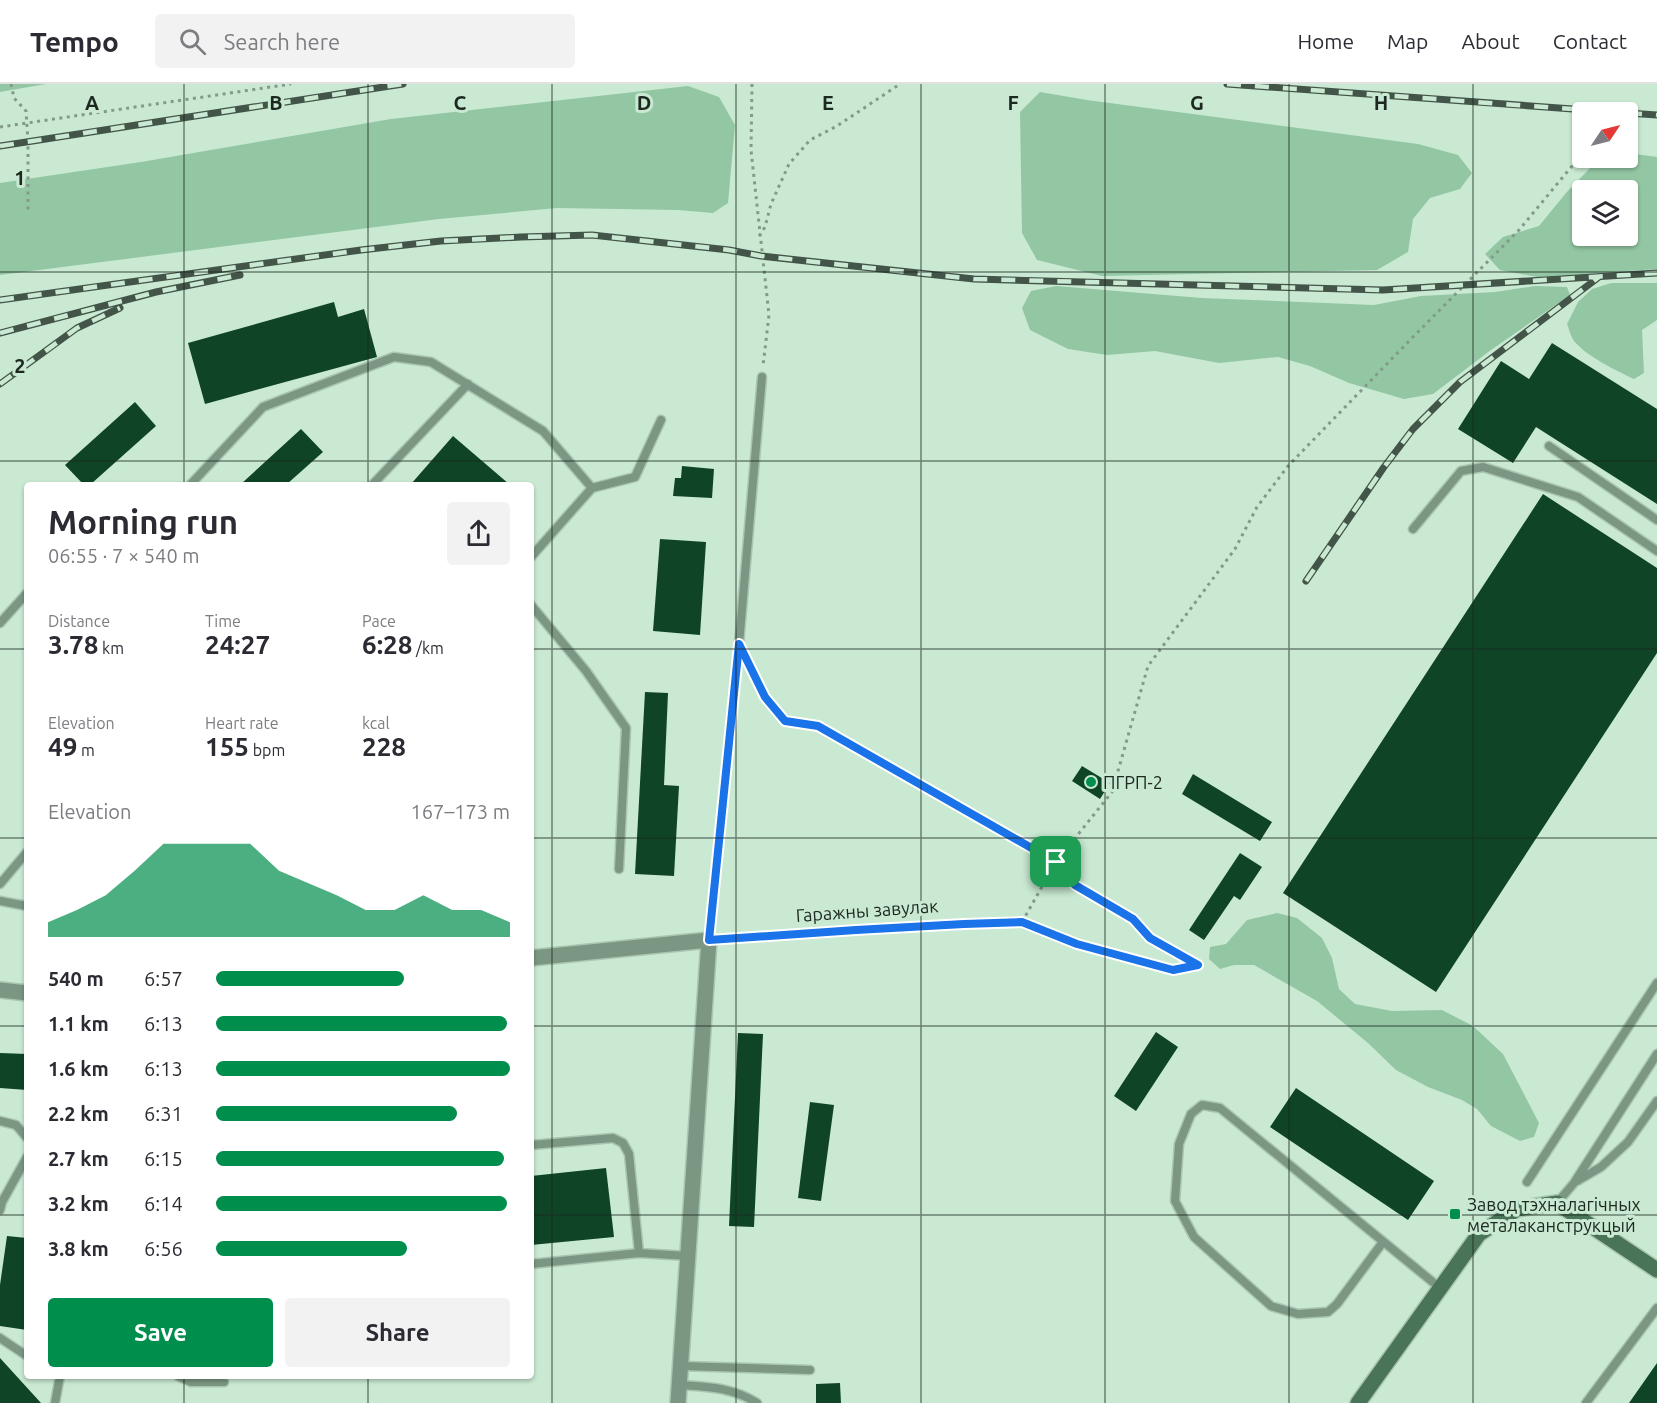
<!DOCTYPE html>
<html lang="en">
<head>
<meta charset="utf-8">
<style>
  :root { --surface:#fff; --page:#f2f2f3; --text:#2b2b33; --muted:#7c7c81; --line:#e1e1e2; --accent:#008e4d }
  body { margin:0; font-family:Ubuntu,sans-serif; background:var(--page); color:var(--text); height:100vh; display:flex; flex-direction:column; font-size:22px; white-space:nowrap }
  * { box-sizing:border-box; margin:0 }
  p { font-size:20px; color:var(--muted) }
  .icon { flex:none; width:33px; height:33px; fill:none; stroke:currentColor; stroke-width:2; stroke-linecap:round; stroke-linejoin:round }
  .map { position:relative; flex:1; overflow:hidden }
  .sheet { position:absolute; left:24px; top:398px; width:510px; height:897px; display:flex; flex-direction:column; background:var(--surface); border-radius:6px; box-shadow:0 2px 4px #0004 }
  .sheet>* { flex:none }
  .needle { width:39px; rotate:55deg }
  .tools { position:absolute; left:1572px; top:18px; display:grid; gap:12px }
  .tools a { display:grid; place-items:center; width:66px; height:66px; border-radius:6px; background:var(--surface); box-shadow:0 2px 4px #0004; font-size:30px }
  .pin { position:absolute; display:grid; place-items:center; width:51px; height:51px; color:#fff; margin:-26px; border-radius:12px; box-shadow:0 3px 9px #0006 }
  .round { display:grid; place-items:center; flex:none; width:63px; height:63px; border-radius:6px; background:var(--page) }
  .summary { display:flex; align-items:center; justify-content:space-between; height:102px; padding:0 24px }
  h1 { font-size:33px; font-weight:700; line-height:45px }
  .metrics { display:grid; grid-template-columns:repeat(3,1fr); gap:9px; height:102px; padding:6px 24px }
  .metrics div { display:grid; align-content:center }
  .metrics b { font-size:26px; font-weight:700 }
  .metrics small { font-size:16px; font-weight:400 }
  .metrics p { font-size:16px }
  .chart { height:168px; padding:12px 24px }
  .chart p { display:flex; justify-content:space-between }
  .chart svg { width:100%; height:108px; margin-top:6px; fill:var(--accent); opacity:.7 }
  .button { display:flex; gap:12px; margin-top:auto; padding:12px 24px }
  .button a { flex:1; height:69px; border-radius:6px; background:var(--accent); color:#fff; font-size:24px; font-weight:700; line-height:69px; text-align:center }
  .button a+a { background:var(--page); color:var(--text) }
  ul { padding:0 24px; list-style:none; font-size:20px }
  li { display:grid; grid-template-columns:96px 72px 1fr; align-items:center; height:45px }
  li i { height:15px; border-radius:8px; background:var(--accent) }
  header { display:flex; align-items:center; gap:36px; box-sizing:border-box; height:84px; padding:0 30px; background:var(--surface); border-bottom:2px solid var(--line) }
  header strong { font-size:28px }
  nav { display:flex; gap:33px; margin-inline-start:auto; font-size:21px }
  .search { width:420px; height:54px; background:var(--page); display:flex; align-items:center; gap:15px; box-sizing:border-box; padding:0 21px; border-radius:6px; color:var(--muted); font-size:22px }
  .map>svg:first-child { display:block }
  .green { fill:#93c7a3; fill-rule:evenodd }
  .building { fill:#0f4526 }
  .lines { fill:none; stroke-linecap:round; stroke-linejoin:round }
  .lane-casing { stroke:#aac6b2; stroke-width:11 }
  .street-casing { stroke:#aac6b2; stroke-width:18 }
  .secondary-casing { stroke:#aac6b2; stroke-width:18 }
  .path { stroke:#839a8a; stroke-width:3; stroke-dasharray:3 4.5; stroke-linecap:butt }
  .lane { stroke:#7b9783; stroke-width:8 }
  .street { stroke:#7b9783; stroke-width:15 }
  .secondary { stroke:#4a7458; stroke-width:15 }
  .rail-casing { stroke:#435449; stroke-width:7 }
  .rail { stroke:#c9e9d2; stroke-width:4.5; stroke-dasharray:14; stroke-linecap:butt }
  .route-casing { stroke:#fff; stroke-width:12 }
  .route { stroke:#1a73e8; stroke-width:8 }
  .grid { fill:none; stroke:#1c2820; stroke-width:1.5; stroke-opacity:0.55 }
  .poi-dot { fill:#008e4d; stroke:#c9e9d2; stroke-width:2 }
  .labels { text-anchor:middle; dominant-baseline:central; stroke-width:6; stroke-linejoin:round; paint-order:stroke }
  .poi-label { font-size:18px; fill:#1c2820; stroke:#c9e9d2; text-anchor:start }
  .street-label { font-size:18px; fill:#1c2820; stroke:#c9e9d2 }
  .grid-label { font-size:20px; text-anchor:middle; font-weight:bold; fill:#1c2820; stroke:#c9e9d2; stroke-width:6; stroke-linejoin:round; paint-order:stroke }
</style>
</head>
<body>
<header>
<strong>Tempo</strong>
<div class="search"><svg class="icon" aria-label="search" viewBox="0 0 24 24"><circle cx="10" cy="10" r="6"/><path d="M15 15l6 6"/></svg>Search here</div>
<nav><a>Home</a><a>Map</a><a>About</a><a>Contact</a></nav>
</header>
<div class="map">
<svg width="1657" height="1319" viewBox="0 0 1657 1319">
  <rect width="100%" height="100%" fill="#c9e9d2"/>
  <path class="green" d="M0,0H46L0,8Z
    M688,2L719,13L735,41L728,119L713,129L678,126L557,124L439,135L0,191V99L141,78L391,35Z
    M1040,8L1087,16L1418,60L1458,71L1472,89L1460,105L1430,114L1413,135L1408,168L1377,186L1102,192L1037,176L1022,149L1020,28Z
    M1628,69L1657,73V185L1537,193L1500,186L1485,170L1503,153L1539,142L1566,109L1594,80L1612,74H1628ZM1582,106H1628V152H1582Z
    M1611,199H1657V236L1642,246L1644,289L1634,295C1617,287 1586,272 1574,257C1571,253 1569,245 1567,240L1578,218L1592,205Z
    M1056,202L1202,214L1374,221L1421,212L1495,208L1535,202L1567,203L1570,211L1491,266L1433,310L1404,315L1349,299L1310,282L1278,273L1219,279L1155,267L1107,271L1068,265L1030,246L1022,224L1031,207Z
    M1277,829L1297,834L1322,854L1332,874L1339,905L1355,920L1392,927L1442,926L1473,942L1503,970L1539,1039L1534,1053L1520,1057L1491,1042L1477,1025L1462,1016L1428,1003L1396,986L1368,959L1317,917L1254,881H1234L1220,885L1209,875L1210,863L1226,860L1247,836Z"/>
  <path class="building" d="M334,218L338,233L364,225L377,273L205,320L188,259Z
    M1552,259L1657,325V420L1536,343L1513,379L1458,345L1501,277L1529,295Z
    M135,318L156,342L91,400H83L65,381Z
    M301,345L323,368L287,400H241Z
    M453,352L509,400H411Z
    M682,382L714,385L712,414L673,412L675,394H681Z
    M1543,410L1657,484V569L1436,908L1283,809Z
    M660,455L706,458L700,551L653,547Z
    M645,608L668,609L664,701L679,702L674,792L635,790Z
    M1082,682L1110,699L1100,715L1072,697Z
    M1193,690L1272,738L1260,757L1182,710Z
    M1240,769L1262,783L1240,816L1234,812L1204,856L1189,846Z
    M1156,948L1178,963L1136,1027L1114,1012Z
    M738,949L763,950L754,1143L729,1142Z
    M0,969L27,970V1006L0,1004Z
    M1296,1004L1434,1097L1408,1136L1270,1043Z
    M810,1018L834,1021L821,1117L798,1114Z
    M606,1084L614,1153L531,1161V1092Z
    M7,1152L27,1154V1246L0,1242V1201Z
    M0,1274L41,1319H0Z
    M1657,1279V1319H1629Z
    M840,1299L841,1319H816V1300Z"/>
  <g class="lines">
    <defs>
      <path id="lane" d="M1549,362L1657,436
        M191,400L263,323L394,273L431,278L543,347L592,404L635,393L661,336
        M373,400L468,300
        M1413,445L1461,387L1483,383L1578,413L1657,467
        M531,473L592,404
        M531,521L586,587L626,644L619,785
        M0,539L27,509
        M0,800L27,768
        M0,817L27,822
        M709,856L739,560L762,293
        M0,1037L16,1041L27,1054
        M531,1061L613,1054L623,1059L629,1070L639,1169
        M1577,1097L1601,1083L1628,1058L1657,1017
        M1527,1098L1657,899
        M1557,1119L1574,1099L1657,970
        M0,1126L2,1118L27,1073
        M1383,1158L1337,1220L1328,1228L1298,1230L1271,1222L1194,1153L1175,1117L1179,1060L1191,1030L1202,1021L1220,1024L1440,1204
        M531,1180L639,1169L688,1172
        M0,1254L27,1272
        M681,1282L810,1286
        M178,1292L191,1298H224
        M680,1301C709,1303 731,1303 757,1319
        M55,1319L60,1292
        M1586,1319L1657,1224"/>
      <path id="street" d="M531,874L709,856L678,1319
        M0,906L27,909"/>
      <path id="secondary" d="M1358,1319L1479,1150L1517,1125L1557,1119L1657,1186"/>
    </defs>
    <use href="#lane" class="lane-casing"/>
    <use href="#street" class="street-casing"/>
    <use href="#secondary" class="secondary-casing"/>
    <path class="path" d="M11,0L14,14L26,27L28,58V128
      M752,0L751,66L769,231L763,282
      M0,43L291,0
      M759,152L765,143L771,120L789,80L810,56L837,42L900,0
      M749,581L765,613L785,637L818,642L1056,778L1075,801L1133,835L1150,854L1199,881
      M1022,838L1056,778L1112,708L1148,582L1235,465L1257,423L1288,382L1411,255L1519,146L1582,70
      M723,855L856,846L964,840L1022,838L1077,860L1173,886L1197,882"/>
    <use href="#lane" class="lane"/>
    <use href="#street" class="street"/>
    <use href="#secondary" class="secondary"/>
    <defs>
      <path id="rail" d="M1227,0L1615,28
        M1628,29L1657,31
        M0,62L403,0
        M0,216L361,166L441,157L521,153L592,151L729,166L761,172L974,195L1383,206L1657,189
        M0,249L156,208L240,191
        M0,300L77,244L120,224
        M1306,497L1384,383L1413,345L1460,298L1599,193"/>
    </defs>
    <use href="#rail" class="rail-casing"/>
    <use href="#rail" class="rail"/>
  </g>
  <g class="lines">
    <defs>
      <path id="route" d="M739,560L765,613L785,637L818,642L1056,778L1075,801L1133,835L1150,854L1198,881L1173,886L1077,860L1022,838L964,840L856,846L709,856Z"/>
    </defs>
    <use href="#route" class="route-casing"/>
    <use href="#route" class="route"/>
  </g>
  <path class="grid" d="M184,0V400M368,0V400M552,0V1319M736,0V1319M921,0V1319M1105,0V1319M1289,0V1319M1473,0V1319M0,188H1657M0,377H1657M0,565H27M531,565H1657M0,754H27M531,754H1657M0,942H27M531,942H1657M0,1131H27M531,1131H1657M184,1292V1319M368,1292V1319"/>
  <g class="poi-dot">
    <circle cx="1091" cy="698" r="6"/>
    <rect x="1449" y="1124" width="12" height="12" rx="3"/>
  </g>
  <g class="labels">
    <g class="poi-label">
      <text x="1103" y="698">ПГРП-2</text>
      <text x="1467" y="1120">Завод тэхналагічных<tspan x="1467" dy="21">металаканструкцый</tspan></text>
    </g>
    <g class="street-label">
      <text transform="translate(867 826) rotate(-4)">Гаражны завулак</text>
    </g>
  </g>
  <g class="grid-label">
    <text x="92" y="26">A</text>
    <text x="276" y="26">B</text>
    <text x="460" y="26">C</text>
    <text x="644" y="26">D</text>
    <text x="828" y="26">E</text>
    <text x="1013" y="26">F</text>
    <text x="1197" y="26">G</text>
    <text x="1381" y="26">H</text>
    <text x="20" y="101">1</text>
    <text x="20" y="289">2</text>
  </g>
</svg>
<div class="tools">
<a><svg class="needle" viewBox="-14 -14 28 28"><path d="M0-13l5 13h-10z" fill="#e53935"/><path d="M0 13l5-13h-10z" fill="#7c7c81"/></svg></a>
<a><svg class="icon" aria-label="layers" viewBox="0 0 24 24"><path d="M12 4l9 5-9 5-9-5zM3 14l9 5 9-5"/></svg></a>
</div>
<div class="pin" style="left:1056px;top:778px;background:#1e9e55"><svg class="icon" aria-label="arrive" viewBox="0 0 24 24"><path d="M6 21V4h12l-3 4 3 4H6"/></svg></div>
<section class="sheet">
<div class="summary"><div><h1>Morning run</h1><p>06:55 · 7 × 540 m</p></div><a class="round"><svg class="icon" aria-label="share" viewBox="0 0 24 24"><path d="M12 15V3M7 8l5-5 5 5M5 13v7h14v-7"/></svg></a></div>
<div class="metrics">
<div><p>Distance</p><b>3.78<small> km</small></b></div>
<div><p>Time</p><b>24:27</b></div>
<div><p>Pace</p><b>6:28<small> /km</small></b></div>
</div>
<div class="metrics">
<div><p>Elevation</p><b>49<small> m</small></b></div>
<div><p>Heart rate</p><b>155<small> bpm</small></b></div>
<div><p>kcal</p><b>228</b></div>
</div>
<div class="chart"><p><span>Elevation</span>167–173 m</p>
<svg viewBox="0 0 160 44" preserveAspectRatio="none"><path d="M0 44V38L10 33L20 27L30 17L40 6L50 6L60 6L70 6L80 17L90 22L100 27L110 33L120 33L130 27L140 33L150 33L160 38V44z"/></svg>
</div>
<ul>
<li><b>540 m</b>6:57<i style="width:64%"></i></li>
<li><b>1.1 km</b>6:13<i style="width:99%"></i></li>
<li><b>1.6 km</b>6:13<i style="width:100%"></i></li>
<li><b>2.2 km</b>6:31<i style="width:82%"></i></li>
<li><b>2.7 km</b>6:15<i style="width:98%"></i></li>
<li><b>3.2 km</b>6:14<i style="width:99%"></i></li>
<li><b>3.8 km</b>6:56<i style="width:65%"></i></li>
</ul>
<div class="button"><a>Save</a><a>Share</a></div>
</section>
</div>
</body>
</html>
